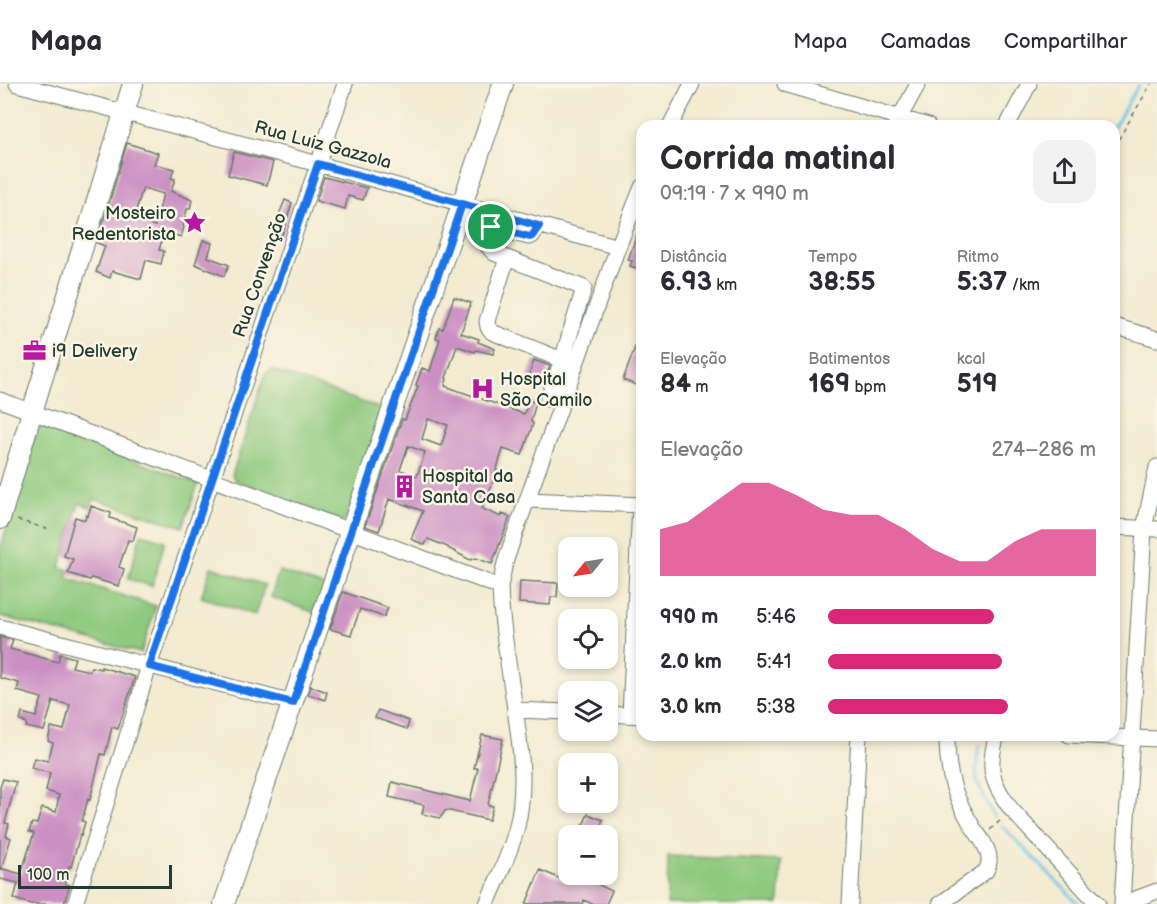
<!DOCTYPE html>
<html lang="pt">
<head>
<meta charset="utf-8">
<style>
  :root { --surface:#fff; --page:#f2f2f3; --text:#2b2b33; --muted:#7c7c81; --line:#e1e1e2; --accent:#db2777 }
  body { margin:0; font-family:"Balsamiq Sans",sans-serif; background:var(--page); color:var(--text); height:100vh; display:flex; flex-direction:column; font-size:22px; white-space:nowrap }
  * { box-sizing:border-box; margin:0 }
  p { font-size:20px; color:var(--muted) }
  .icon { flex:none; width:33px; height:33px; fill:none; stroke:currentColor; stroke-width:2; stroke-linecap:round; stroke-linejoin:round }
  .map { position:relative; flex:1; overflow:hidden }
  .side { position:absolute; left:636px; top:36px; width:484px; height:621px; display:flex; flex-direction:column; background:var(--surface); border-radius:18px; box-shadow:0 3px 9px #0003 }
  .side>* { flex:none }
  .needle { width:39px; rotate:240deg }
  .controls { position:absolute; left:558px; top:453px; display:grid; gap:12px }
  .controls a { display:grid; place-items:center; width:60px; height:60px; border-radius:12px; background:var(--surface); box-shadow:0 3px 9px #0003; font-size:30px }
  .scale { position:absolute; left:18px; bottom:15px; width:154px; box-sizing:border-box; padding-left:6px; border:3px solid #1f3d34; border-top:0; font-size:16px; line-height:21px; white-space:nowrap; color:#1f3d34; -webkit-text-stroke:4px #fcf5e5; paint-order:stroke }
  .pin { position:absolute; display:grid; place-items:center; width:51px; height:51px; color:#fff; margin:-26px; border:3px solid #fff; border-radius:50%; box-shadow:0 2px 6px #0007 }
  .round { display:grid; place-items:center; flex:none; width:63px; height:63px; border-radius:18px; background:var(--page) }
  .overview { display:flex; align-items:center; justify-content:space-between; height:102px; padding:0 24px }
  h1 { font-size:33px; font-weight:800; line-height:45px }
  .figures { display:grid; grid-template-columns:repeat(3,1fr); gap:9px; height:102px; padding:6px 24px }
  .figures div { display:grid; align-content:center }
  .figures b { font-size:26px; font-weight:800 }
  .figures small { font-size:16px; font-weight:400 }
  .figures p { font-size:16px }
  .chart { height:168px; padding:12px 24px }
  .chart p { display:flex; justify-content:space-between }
  .chart svg { width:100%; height:108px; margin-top:6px; fill:var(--accent); opacity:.7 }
  ul { padding:0 24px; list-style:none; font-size:20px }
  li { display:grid; grid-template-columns:96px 72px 1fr; align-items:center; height:45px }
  li i { height:15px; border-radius:8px; background:var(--accent) }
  header { display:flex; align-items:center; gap:36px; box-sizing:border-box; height:84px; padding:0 30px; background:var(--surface); border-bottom:2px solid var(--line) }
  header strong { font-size:28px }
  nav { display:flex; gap:33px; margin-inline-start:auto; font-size:21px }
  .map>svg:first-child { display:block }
  .green { fill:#8ec97e; stroke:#568359; stroke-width:1.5 }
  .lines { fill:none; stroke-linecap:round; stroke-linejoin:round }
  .stream { stroke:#67c2e5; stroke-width:3 }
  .building { fill:#cb8fc3; fill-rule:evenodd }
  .minor-casing { stroke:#697a6b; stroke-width:17 }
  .major-casing { stroke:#697a6b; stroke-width:22 }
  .path { stroke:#697a6b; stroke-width:1.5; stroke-dasharray:4.5 4.5; stroke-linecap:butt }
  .minor { stroke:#fff; stroke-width:15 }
  .major { stroke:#fff; stroke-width:20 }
  .route-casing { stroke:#fff; stroke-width:12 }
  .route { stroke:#1a73e8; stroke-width:8 }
  .labels { text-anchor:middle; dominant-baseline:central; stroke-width:5; stroke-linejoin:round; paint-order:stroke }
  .street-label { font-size:18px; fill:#1f3d34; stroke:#fcf5e5 }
  .poi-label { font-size:18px; fill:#1f3d34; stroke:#fcf5e5; text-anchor:start }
</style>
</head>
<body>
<header>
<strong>Mapa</strong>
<nav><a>Mapa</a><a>Camadas</a><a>Compartilhar</a></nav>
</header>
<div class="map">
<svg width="1157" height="820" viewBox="0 0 1157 820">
  <rect width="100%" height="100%" fill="#fcf5e5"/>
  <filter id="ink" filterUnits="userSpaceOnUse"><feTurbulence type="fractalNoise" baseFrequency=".0167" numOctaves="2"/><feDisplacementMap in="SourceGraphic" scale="12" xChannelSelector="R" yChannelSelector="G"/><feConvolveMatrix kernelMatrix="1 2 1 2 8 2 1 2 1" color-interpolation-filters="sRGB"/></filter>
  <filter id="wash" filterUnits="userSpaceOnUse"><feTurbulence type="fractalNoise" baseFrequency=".008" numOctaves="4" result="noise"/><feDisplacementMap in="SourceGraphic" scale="24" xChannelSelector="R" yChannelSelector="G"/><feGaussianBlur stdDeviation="1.35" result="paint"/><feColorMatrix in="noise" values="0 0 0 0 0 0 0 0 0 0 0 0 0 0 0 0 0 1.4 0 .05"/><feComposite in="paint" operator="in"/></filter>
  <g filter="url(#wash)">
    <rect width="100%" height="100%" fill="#f3ebd1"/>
    <path class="green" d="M273,286L382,325L385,331L344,438L235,396L232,391L266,288Z
      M37,340L198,400L183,443L94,415L91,423L79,419L60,483L69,486L67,494L156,522L141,569L0,532V466Z
      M141,450L165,457L152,502L128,495Z
      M211,483L265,501L255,531L201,513Z
      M279,487L327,503L318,530L271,513Z
      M668,772L781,777L779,820H667Z"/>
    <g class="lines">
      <path class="stream" d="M1114,43L1139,0
        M979,661L976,687L977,698L994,733
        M1002,742L1079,820"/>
    </g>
    <g id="blocks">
      <path class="building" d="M127,59L158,69L154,80L174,85L171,94L175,95L171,107L192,116L190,125H187L183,142L184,143L181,153L176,151V152L164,149L159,166L164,167L161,180L146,176L141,195L112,187L110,194L96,188L105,162L97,159ZM143,104L163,110L155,142L133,136Z
        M234,68L273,78L267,101L228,91Z
        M324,93L367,104L363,116L348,112L345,125L316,117Z
        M285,116L292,119L282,151L272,148Z
        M641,139H642V186L630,182L632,177L628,176Z
        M203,156L212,159L208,173L229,181L224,192L195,180Z
        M454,213L471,219L461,249L479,255L478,258L495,265L493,270L476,266L475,268L457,262L446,294L447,295L445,302L524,330L529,316L536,319L531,337L533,340L522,371L503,365L491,404L482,424L483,425L501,433L502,430L510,433L492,480L476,474L470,476L448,464V463L428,455L425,461L411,455L423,427L389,415L379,447L365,442L402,335L405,336L418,302L416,301L422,284L430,287L440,255L436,254L439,244L443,245ZM428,335L448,341L441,362L422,355ZM408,362L425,368L417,392L400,386Z
        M641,247L642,248V303L623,296Z
        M534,276L550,282L543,299L528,294Z
        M91,422L111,429L110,434L137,443L133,457L128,456L119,483L124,485L119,502L91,494L90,496L68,489L73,475L64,472L75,433L85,436L86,431L88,432Z
        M520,497L558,499L557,513H551L550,521L519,519Z
        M343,508L388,524L384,533L360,525L351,551L330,545Z
        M0,553L13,556L10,565L58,578L60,570L75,574L72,583L90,587L91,583L101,585V583L135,593L118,645L112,643L105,671L101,670L90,716L88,715L82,737L85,738L81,752L80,751L71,783L69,782L65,798L66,800L70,801L64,820H31L14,815L18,799L0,795V784L21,790L34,749L29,748L32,739L37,740L42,724L56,728L59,711L46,707L50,689L31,684L34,674L48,677L53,659L48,657L51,643L64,646L70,621L53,617L44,647L26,643L27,639L20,637L22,629L36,633L42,614L17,607L19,599L0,594Z
        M311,602L327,608L325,616L308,610Z
        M378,626L409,637L407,645L375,634Z
        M482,651L503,655L488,721L493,722L489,736L446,726L440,734L422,730L424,721L389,713L392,698L470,717L478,684H474Z
        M3,695L16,698L5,739L9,740L6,752L11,754L2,783H0V703Z
        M588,730L603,736L600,744L603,745L600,752H578Z
        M540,786L568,798L572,790L591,799L593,798L612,807L606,820H592L584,816L583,820H526Z"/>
    </g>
  </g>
  <g filter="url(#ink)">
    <use href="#blocks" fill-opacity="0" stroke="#697a6b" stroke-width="1.5"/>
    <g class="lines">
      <defs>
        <path id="minor" d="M17,0L318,80L618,163
          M785,0L928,42
          M670,42L692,0
          M895,42L918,0
          M1007,42L1029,0
          M539,142L532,152L529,153L491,143C486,155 483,159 494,169L584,204L562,276L548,315
          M507,174L487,237L488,243L492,248L562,276
          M1114,242L1157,255
          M0,316L500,503
          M528,416L642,421
          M1114,443L1157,445
          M0,543L293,619
          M515,626L568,628
          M608,630L642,632
          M630,631L640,421
          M997,651C987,684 991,698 1011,725L1098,820
          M1069,651L1157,655
          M75,820L149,582L345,0
          M487,820C497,795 511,769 517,742C527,701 520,659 514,618C509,586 504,554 501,522L500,503L505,479L513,455L618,163L642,103
          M850,820L859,651
          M940,820L986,787C988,783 990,779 989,774C988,763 980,753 974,745C967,733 959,720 955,707C948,688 947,670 947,651
          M1122,820L1144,445L1157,383
          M1122,820L1157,807"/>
        <path id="major" d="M0,435L32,328L133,0
          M224,820L503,0"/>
      </defs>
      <use href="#minor" class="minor-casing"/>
      <use href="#major" class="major-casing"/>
      <path class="path" d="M1114,63L1151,0
        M17,436L51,446
        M990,746L1002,735"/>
      <use href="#minor" class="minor"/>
      <use href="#major" class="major"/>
    </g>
  </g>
  <g class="lines" filter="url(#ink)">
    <defs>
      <path id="route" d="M491,143L495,129L318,80L149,582L293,619L462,120L539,142L532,152L530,153L491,143"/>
    </defs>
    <use href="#route" class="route-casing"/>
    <use href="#route" class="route"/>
  </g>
  <defs>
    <symbol id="sight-bare" viewBox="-9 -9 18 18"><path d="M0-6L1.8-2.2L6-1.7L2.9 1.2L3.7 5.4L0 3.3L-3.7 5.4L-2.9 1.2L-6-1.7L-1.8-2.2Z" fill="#b5179e" stroke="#fcf5e5" stroke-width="2.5" paint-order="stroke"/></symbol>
    <symbol id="office-bare" viewBox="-9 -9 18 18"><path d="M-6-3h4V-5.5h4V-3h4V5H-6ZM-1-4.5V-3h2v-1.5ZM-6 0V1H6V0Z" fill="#b5179e" stroke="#fcf5e5" stroke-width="2.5" paint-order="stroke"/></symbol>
    <symbol id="hospital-bare" viewBox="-9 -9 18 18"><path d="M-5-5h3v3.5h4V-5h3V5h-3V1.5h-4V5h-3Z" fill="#b5179e" stroke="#fcf5e5" stroke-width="2.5" paint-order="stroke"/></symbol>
    <symbol id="building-bare" viewBox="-9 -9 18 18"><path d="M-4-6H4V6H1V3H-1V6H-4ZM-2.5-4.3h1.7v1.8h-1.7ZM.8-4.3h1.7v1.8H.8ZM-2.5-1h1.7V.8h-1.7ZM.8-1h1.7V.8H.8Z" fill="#b5179e" stroke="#fcf5e5" stroke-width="2.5" paint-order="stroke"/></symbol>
  </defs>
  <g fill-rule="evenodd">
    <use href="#sight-bare" x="178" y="122" width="33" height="33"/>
    <use href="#office-bare" x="18" y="250" width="33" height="33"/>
    <use href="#hospital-bare" x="466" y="288" width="33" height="33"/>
    <use href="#building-bare" x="388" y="386" width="33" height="33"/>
  </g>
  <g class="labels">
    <g class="street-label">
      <text transform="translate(323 61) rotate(15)">Rua Luiz Gazzola</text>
      <text transform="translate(260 191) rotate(-71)">Rua Convenção</text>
    </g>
    <g class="poi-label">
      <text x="176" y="129" text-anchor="end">Mosteiro<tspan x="176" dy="21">Redentorista</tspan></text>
      <text x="52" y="267">i9 Delivery</text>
      <text x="500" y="295">Hospital<tspan x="500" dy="21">São Camilo</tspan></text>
      <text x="422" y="392">Hospital da<tspan x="422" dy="21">Santa Casa</tspan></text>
    </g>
  </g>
</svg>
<div class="controls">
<a><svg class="needle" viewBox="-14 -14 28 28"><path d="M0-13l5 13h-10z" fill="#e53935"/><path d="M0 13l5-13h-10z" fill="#7c7c81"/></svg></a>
<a><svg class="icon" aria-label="locate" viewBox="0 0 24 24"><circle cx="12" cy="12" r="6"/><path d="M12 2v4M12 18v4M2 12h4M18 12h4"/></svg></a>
<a><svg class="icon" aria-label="layers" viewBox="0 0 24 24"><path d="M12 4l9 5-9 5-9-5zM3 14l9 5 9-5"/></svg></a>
<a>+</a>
<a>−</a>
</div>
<div class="scale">100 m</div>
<div class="pin" style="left:491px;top:143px;background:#1e9e55"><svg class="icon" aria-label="arrive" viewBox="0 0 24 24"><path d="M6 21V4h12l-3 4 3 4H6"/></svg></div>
<section class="side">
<div class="overview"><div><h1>Corrida matinal</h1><p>09:19 · 7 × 990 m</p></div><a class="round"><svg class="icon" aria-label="share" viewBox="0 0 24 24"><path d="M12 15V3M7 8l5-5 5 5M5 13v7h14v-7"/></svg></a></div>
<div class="figures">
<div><p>Distância</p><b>6.93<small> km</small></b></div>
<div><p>Tempo</p><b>38:55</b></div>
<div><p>Ritmo</p><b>5:37<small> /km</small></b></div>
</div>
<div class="figures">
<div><p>Elevação</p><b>84<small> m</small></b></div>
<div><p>Batimentos</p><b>169<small> bpm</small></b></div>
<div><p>kcal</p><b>519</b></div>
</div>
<div class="chart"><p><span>Elevação</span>274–286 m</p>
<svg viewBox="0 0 160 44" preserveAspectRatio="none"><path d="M0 44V25L10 22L20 14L30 6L40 6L50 11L60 17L70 19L80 19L90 25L100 33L110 38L120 38L130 30L140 25L150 25L160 25V44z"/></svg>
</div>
<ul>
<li><b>990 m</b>5:46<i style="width:62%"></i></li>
<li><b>2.0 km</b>5:41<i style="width:65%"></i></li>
<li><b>3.0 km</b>5:38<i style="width:67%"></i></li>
</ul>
</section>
</div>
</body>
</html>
